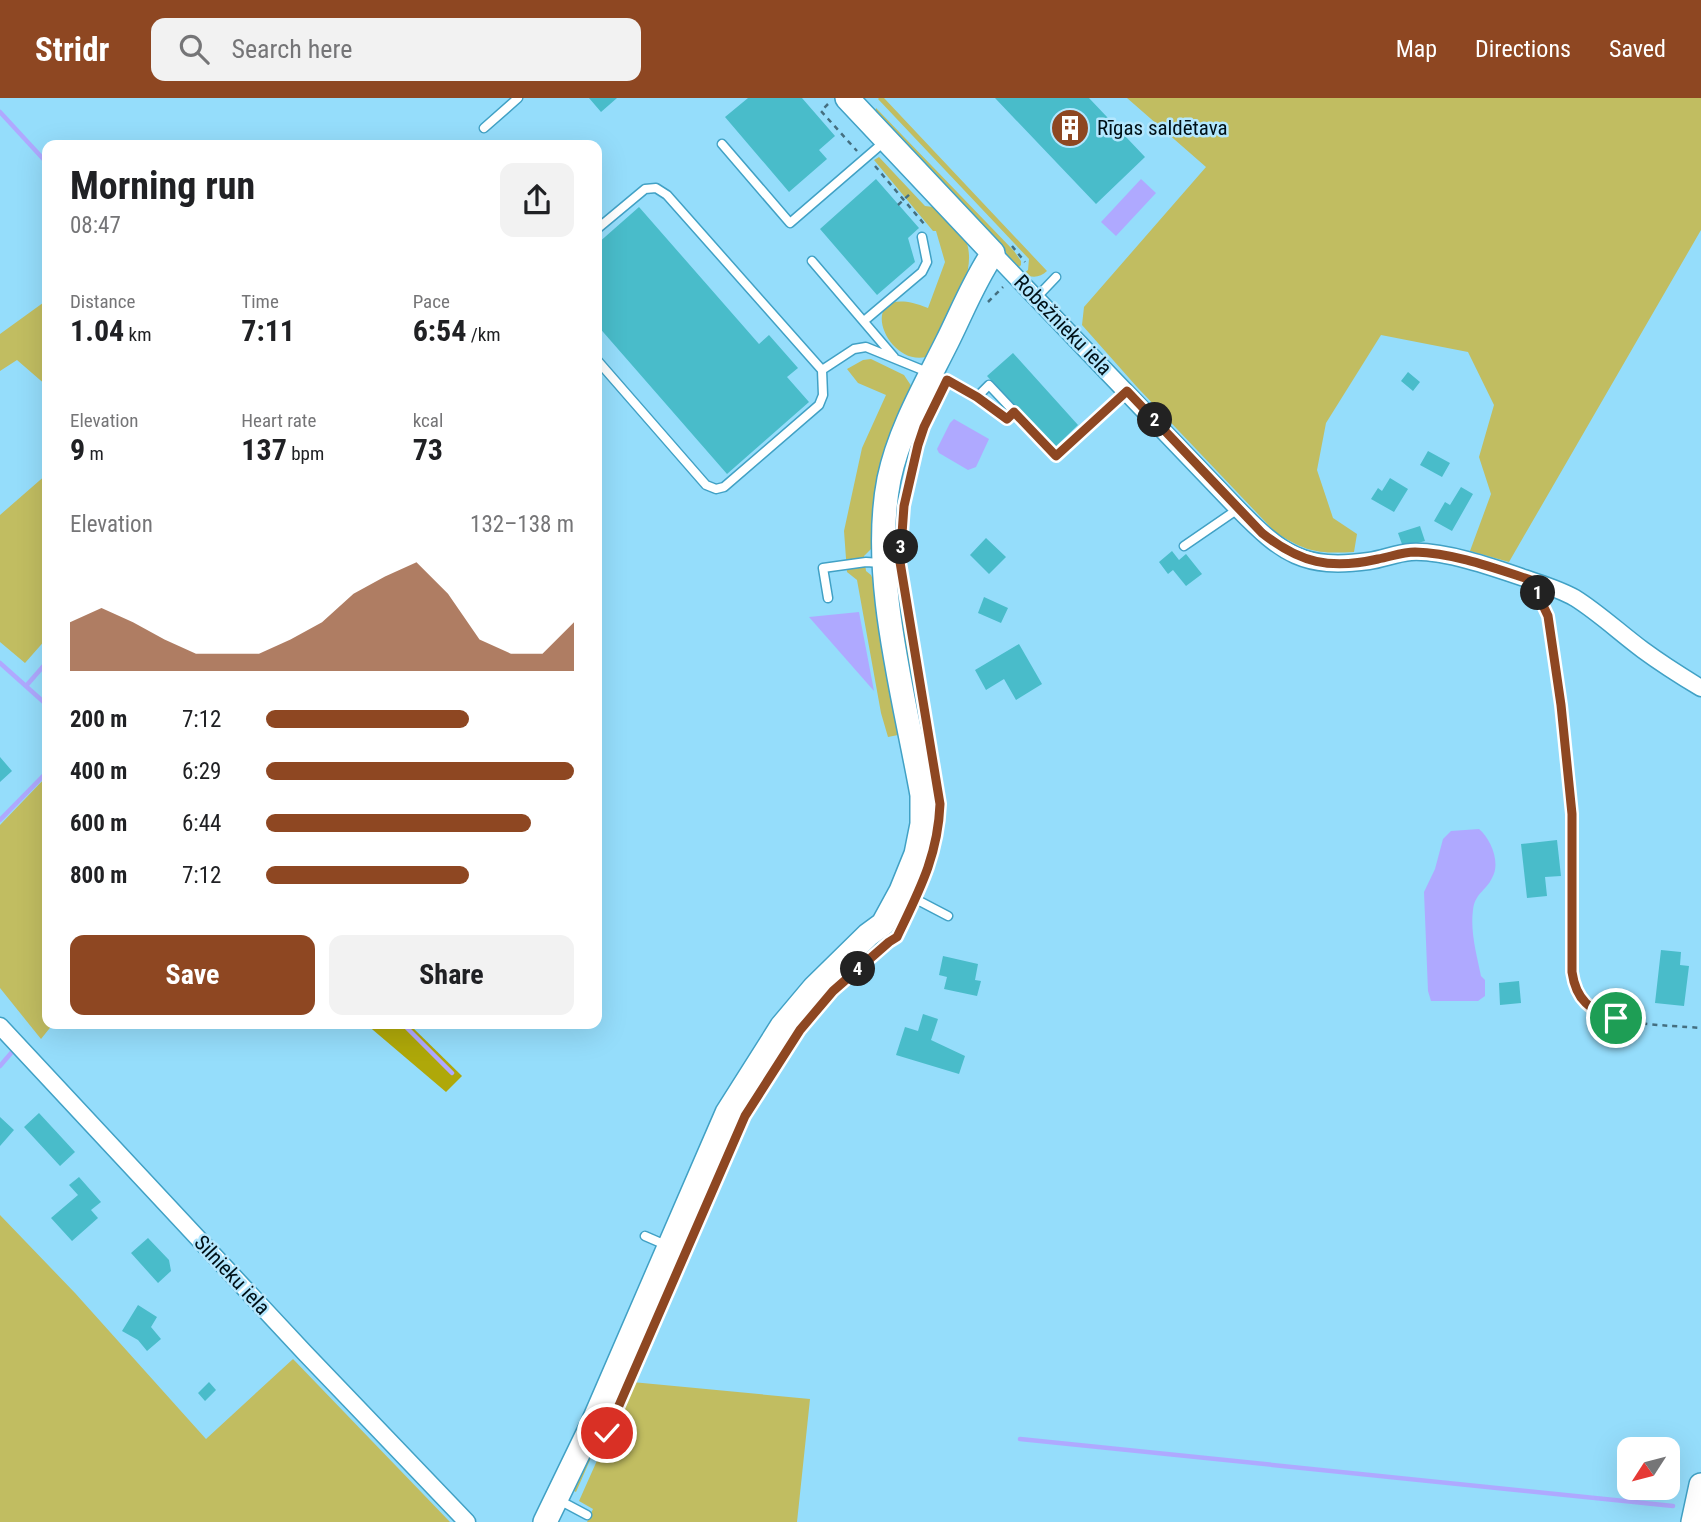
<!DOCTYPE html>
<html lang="en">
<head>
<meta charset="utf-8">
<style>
  :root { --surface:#fff; --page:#f2f2f2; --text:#202124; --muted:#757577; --accent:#8e4722 }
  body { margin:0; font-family:"Roboto Condensed",sans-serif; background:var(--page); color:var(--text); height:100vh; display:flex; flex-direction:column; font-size:26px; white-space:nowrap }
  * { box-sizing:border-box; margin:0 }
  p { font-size:23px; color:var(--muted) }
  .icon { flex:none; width:38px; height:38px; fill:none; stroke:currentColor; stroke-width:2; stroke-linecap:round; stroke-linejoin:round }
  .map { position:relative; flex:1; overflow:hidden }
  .drawer { position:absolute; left:42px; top:42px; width:560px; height:889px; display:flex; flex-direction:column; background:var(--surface); border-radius:14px; box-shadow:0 7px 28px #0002 }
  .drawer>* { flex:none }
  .needle { width:46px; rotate:234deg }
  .tools { position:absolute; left:1617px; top:1339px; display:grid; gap:14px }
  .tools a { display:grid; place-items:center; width:63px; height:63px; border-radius:14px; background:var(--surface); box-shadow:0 7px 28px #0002; font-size:35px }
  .pin { position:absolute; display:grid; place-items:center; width:60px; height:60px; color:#fff; margin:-30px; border:4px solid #fff; border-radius:50%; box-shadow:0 2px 7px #0007 }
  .km { position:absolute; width:35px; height:35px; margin:-18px; border-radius:50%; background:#222; color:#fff; font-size:19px; line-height:35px; text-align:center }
  .round { display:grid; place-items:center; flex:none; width:74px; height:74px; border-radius:14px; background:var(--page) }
  .overview { display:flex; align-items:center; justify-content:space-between; height:119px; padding:0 28px }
  h1 { font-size:38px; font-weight:700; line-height:52px }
  .metrics { display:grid; grid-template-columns:repeat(3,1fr); gap:10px; height:119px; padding:7px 28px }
  .metrics div { display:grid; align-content:center }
  .metrics b { font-size:30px; font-weight:700 }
  .metrics small { font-size:19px; font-weight:400 }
  .metrics p { font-size:19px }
  .chart { height:196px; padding:14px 28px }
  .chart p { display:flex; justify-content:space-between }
  .chart svg { width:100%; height:126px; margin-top:7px; fill:var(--accent); opacity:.7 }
  .button { display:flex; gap:14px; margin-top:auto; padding:14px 28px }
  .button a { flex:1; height:80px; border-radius:14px; background:var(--accent); color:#fff; font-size:28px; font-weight:700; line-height:80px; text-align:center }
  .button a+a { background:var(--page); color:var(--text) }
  ul { padding:0 28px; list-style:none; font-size:23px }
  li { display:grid; grid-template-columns:112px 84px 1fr; align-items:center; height:52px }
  li i { height:18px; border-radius:9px; background:var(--accent) }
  header { display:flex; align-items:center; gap:42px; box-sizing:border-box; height:98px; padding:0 35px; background:var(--accent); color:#fff }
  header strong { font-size:33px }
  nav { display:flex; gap:38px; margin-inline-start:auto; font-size:24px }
  .search { width:490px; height:63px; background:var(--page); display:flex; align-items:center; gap:18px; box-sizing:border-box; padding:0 24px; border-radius:14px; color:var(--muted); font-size:26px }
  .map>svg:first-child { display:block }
  .green { fill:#c1bd61 }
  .forest { fill:#afa809 }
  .water { fill:#afa9ff }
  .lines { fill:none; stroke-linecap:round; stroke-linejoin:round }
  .stream { stroke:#afa9ff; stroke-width:4.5 }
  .building { fill:#49bcca }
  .lane-casing { stroke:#41a1c5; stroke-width:11 }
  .street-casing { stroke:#41a1c5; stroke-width:19 }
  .secondary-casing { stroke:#41a1c5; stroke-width:26 }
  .path { stroke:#456f80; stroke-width:2.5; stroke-dasharray:5 5; stroke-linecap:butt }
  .lane { stroke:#fff; stroke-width:8 }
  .street { stroke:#fff; stroke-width:16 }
  .secondary { stroke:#fff; stroke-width:23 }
  .route-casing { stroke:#fff; stroke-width:14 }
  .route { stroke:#8e4722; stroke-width:9 }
  .labels { text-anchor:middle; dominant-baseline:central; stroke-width:5; stroke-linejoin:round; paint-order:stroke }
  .poi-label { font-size:21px; fill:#001118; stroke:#b3e7fe; text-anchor:start }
  .street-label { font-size:21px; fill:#001118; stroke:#b3e7fe }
</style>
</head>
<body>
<header>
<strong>Stridr</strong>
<div class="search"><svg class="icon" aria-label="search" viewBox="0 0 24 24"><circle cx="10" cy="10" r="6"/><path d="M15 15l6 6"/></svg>Search here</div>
<nav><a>Map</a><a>Directions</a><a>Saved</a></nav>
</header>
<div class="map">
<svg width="1701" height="1424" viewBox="0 0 1701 1424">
  <rect width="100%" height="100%" fill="#95ddfb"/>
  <path class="green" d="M879,0H884L1047,173C1040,180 1032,180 1023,176L1028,172L1029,161L878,1Z
    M1127,0H1701V132L1509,464L1470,453L1491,396L1479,359L1494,307L1468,254L1381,237L1326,325L1317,372L1333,420L1357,436L1354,454C1318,456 1306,454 1275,434L1137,289L1082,227L1084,209L1206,69Z
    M876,10L1014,153L1021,163V167L1017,171L997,143L875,15Z
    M879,59L925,108L941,110C951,121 962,132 967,146C978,179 942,231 926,259C883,269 852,179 928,210L945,164L936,133H933L874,62Z
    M47,202V288L17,262L0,273V236Z
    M871,261L904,277L912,289L873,449L864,458L866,473L871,477L875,486L900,632L898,637L888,639L881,615L857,482L847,474L844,433L852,396L862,350L886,297L858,285L847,271L863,262Z
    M47,376V540L25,565L0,544V417Z
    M898,474L917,588L911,589L891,475Z
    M921,607C934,679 948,725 914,795L909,792L915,608Z
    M47,678V926H53L41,941L0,890V727Z
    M878,838L883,844L833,886L791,939L739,1023L576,1394L570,1391L735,1016L798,920Z
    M0,1117L75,1195L206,1341L293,1261L450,1424H0Z
    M632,1284L810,1301L797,1424H587L593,1411L579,1403Z"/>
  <path class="forest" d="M366,926H409L462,978L446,994Z"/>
  <path class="water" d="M1141,81L1156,95L1116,138L1101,124Z
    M954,321L989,341L976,369L968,372L939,355L937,351L950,325Z
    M859,514L874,593L809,519Z
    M1479,731C1491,741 1501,765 1492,780C1486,793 1475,795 1473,812C1470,834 1477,858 1481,878L1485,882V898L1478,903H1431L1428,893L1424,794L1435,771L1443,741L1451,733Z"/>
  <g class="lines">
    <path class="stream" d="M0,14L47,65
      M0,565L47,607
      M26,588L47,564
      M0,722L47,674
      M403,926L452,975
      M0,968L12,954
      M1020,1341L1673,1408"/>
  </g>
  <path class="building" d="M589,0H617L601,14Z
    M748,0H802L835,38L819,52L827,61L789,94L725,19Z
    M995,0H1089L1145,59L1096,106Z
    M876,81L919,130L908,140L915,164L877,197L820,131Z
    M639,109L759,246L769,237L798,270L787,279L809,304L727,376L597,227V146Z
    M1013,255L1078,327L1053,351L987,278Z
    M1408,274L1420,284L1413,293L1401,283Z
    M1428,353L1450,365L1442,379L1420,367Z
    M1390,380L1408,391L1394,414L1371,401L1378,390L1382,393Z
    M1461,389L1473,396L1452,433L1434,423L1445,404L1450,407Z
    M1420,428L1425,443L1403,449L1398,435Z
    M986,440L1006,459L989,476L970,457Z
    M1172,453L1179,462L1186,456L1202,476L1186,488L1173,472L1168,476L1159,464Z
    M984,499L1008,510L1001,525L978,515Z
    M1019,546L1042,586L1016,602L1004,581L986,592L975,572Z
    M0,659L12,673L0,684Z
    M1557,742L1561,778L1545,779L1547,798L1527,800L1521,746Z
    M1661,852L1681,854L1680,867L1689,868L1684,908L1655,905Z
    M943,858L978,866L975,882L981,883L977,898L944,891L947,879L939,877Z
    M1519,883L1521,905L1500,907L1499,885Z
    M923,916L938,921L931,942L965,958L959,976L896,957L905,929L918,933Z
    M39,1015L75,1054L60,1068L24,1029Z
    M0,1019L14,1032L0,1048Z
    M79,1079L101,1104L91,1112L98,1120L72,1143L51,1120L78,1097L69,1087Z
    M148,1140L169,1162L171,1173L158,1185L131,1155Z
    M138,1207L157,1219L151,1229L161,1241L147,1253L138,1242L122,1233Z
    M209,1284L216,1292L205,1303L198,1295Z"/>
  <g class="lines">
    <defs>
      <path id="lane" d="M484,30L518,0
        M722,46L790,125L884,44
        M597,131L645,91L656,90L667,97L822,272L823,297L819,307L724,389L716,391L706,387L597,262
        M812,163L894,259
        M1036,200L1056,179
        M864,223L922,174L927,164L922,139
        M822,272L854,251L866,249L947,282L977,299L1007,321L1014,315
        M977,299L989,287L1056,358L1127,293
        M1184,448L1238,411
        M828,500L823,470L866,464L881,465
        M904,795L948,818
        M645,1138L668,1148
        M557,1401L587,1417"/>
      <path id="street" d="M993,155L1238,411C1282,456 1304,472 1369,463C1383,461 1397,455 1411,454C1445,452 1498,471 1530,482C1545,487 1561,492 1575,500C1599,515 1620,535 1643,552C1662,566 1681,578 1701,590
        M0,928L305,1255L467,1424"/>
      <path id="secondary" d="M545,1424L591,1329L727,1015L782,928L814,890L868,837L883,826L901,793L916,756L922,726V697C905,601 870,478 889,381C899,333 925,288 947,244C962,214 974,183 993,155L847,0
        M1693,1424L1701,1387"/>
    </defs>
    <use href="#lane" class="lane-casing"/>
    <use href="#street" class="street-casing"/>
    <use href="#secondary" class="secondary-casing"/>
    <path class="path" d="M828,6L821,13L857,53
      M875,68L925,127
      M898,107L912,94
      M1012,148L1025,164
      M988,204L1003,189
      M1542,503L1548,518L1555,560L1572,716V874C1574,885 1576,896 1584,905C1606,928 1670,927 1701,930"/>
    <use href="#lane" class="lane"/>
    <use href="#street" class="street"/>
    <use href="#secondary" class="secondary"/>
  </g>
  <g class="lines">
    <defs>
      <path id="route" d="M607,1335L745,1018L800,932L833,893L889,844L897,839C919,793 938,758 940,706L900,464L904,408L918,347L924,329L947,282L977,299L1007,321L1014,314L1056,358L1127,293L1262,435C1300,465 1330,472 1378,461C1390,459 1402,454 1415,454C1454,455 1494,470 1531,482L1548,518L1561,607L1572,716V874C1576,902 1590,913 1616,920"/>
    </defs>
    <use href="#route" class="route-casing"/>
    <use href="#route" class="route"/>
  </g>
  <defs>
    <symbol id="building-disc" viewBox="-11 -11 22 22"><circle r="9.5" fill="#8e4722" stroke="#b3e7fe"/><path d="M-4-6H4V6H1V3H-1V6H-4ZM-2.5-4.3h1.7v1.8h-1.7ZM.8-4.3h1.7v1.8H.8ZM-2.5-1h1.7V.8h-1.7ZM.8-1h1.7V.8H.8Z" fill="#fff"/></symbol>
  </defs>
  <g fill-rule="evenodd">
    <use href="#building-disc" x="1048" y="8" width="44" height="44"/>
  </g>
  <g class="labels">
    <g class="poi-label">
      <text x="1097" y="30">Rīgas saldētava</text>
    </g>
    <g class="street-label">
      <text transform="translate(1063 227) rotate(46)">Robežnieku iela</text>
      <text transform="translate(232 1177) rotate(47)">Silnieku iela</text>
    </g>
  </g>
</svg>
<div class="tools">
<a><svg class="needle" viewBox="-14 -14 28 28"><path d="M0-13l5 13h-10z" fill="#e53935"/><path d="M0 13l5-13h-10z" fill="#757577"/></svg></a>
</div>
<div class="pin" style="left:1616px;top:920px;background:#1e9e55"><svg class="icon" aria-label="arrive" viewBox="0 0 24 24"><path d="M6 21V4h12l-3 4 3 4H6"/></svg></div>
<div class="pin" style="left:607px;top:1335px;background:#d93025"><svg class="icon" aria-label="check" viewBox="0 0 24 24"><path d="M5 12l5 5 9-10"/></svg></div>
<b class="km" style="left:1538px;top:495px">1</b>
<b class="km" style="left:1155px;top:322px">2</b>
<b class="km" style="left:901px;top:449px">3</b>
<b class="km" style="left:858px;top:871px">4</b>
<section class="drawer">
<div class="overview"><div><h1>Morning run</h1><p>08:47</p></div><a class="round"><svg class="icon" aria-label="share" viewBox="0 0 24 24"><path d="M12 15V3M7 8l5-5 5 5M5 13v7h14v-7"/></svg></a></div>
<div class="metrics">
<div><p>Distance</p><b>1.04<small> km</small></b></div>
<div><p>Time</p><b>7:11</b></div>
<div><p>Pace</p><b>6:54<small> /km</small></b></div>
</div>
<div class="metrics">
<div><p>Elevation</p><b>9<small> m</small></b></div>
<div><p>Heart rate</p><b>137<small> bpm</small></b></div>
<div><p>kcal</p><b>73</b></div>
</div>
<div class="chart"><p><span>Elevation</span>132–138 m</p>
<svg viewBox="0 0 160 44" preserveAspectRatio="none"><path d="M0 44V27L10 22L20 27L30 33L40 38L50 38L60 38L70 33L80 27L90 17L100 11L110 6L120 17L130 33L140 38L150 38L160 27V44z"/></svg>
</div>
<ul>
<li><b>200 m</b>7:12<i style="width:66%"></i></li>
<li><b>400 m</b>6:29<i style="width:100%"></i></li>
<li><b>600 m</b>6:44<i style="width:86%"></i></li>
<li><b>800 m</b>7:12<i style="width:66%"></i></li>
</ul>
<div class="button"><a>Save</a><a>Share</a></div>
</section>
</div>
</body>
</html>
